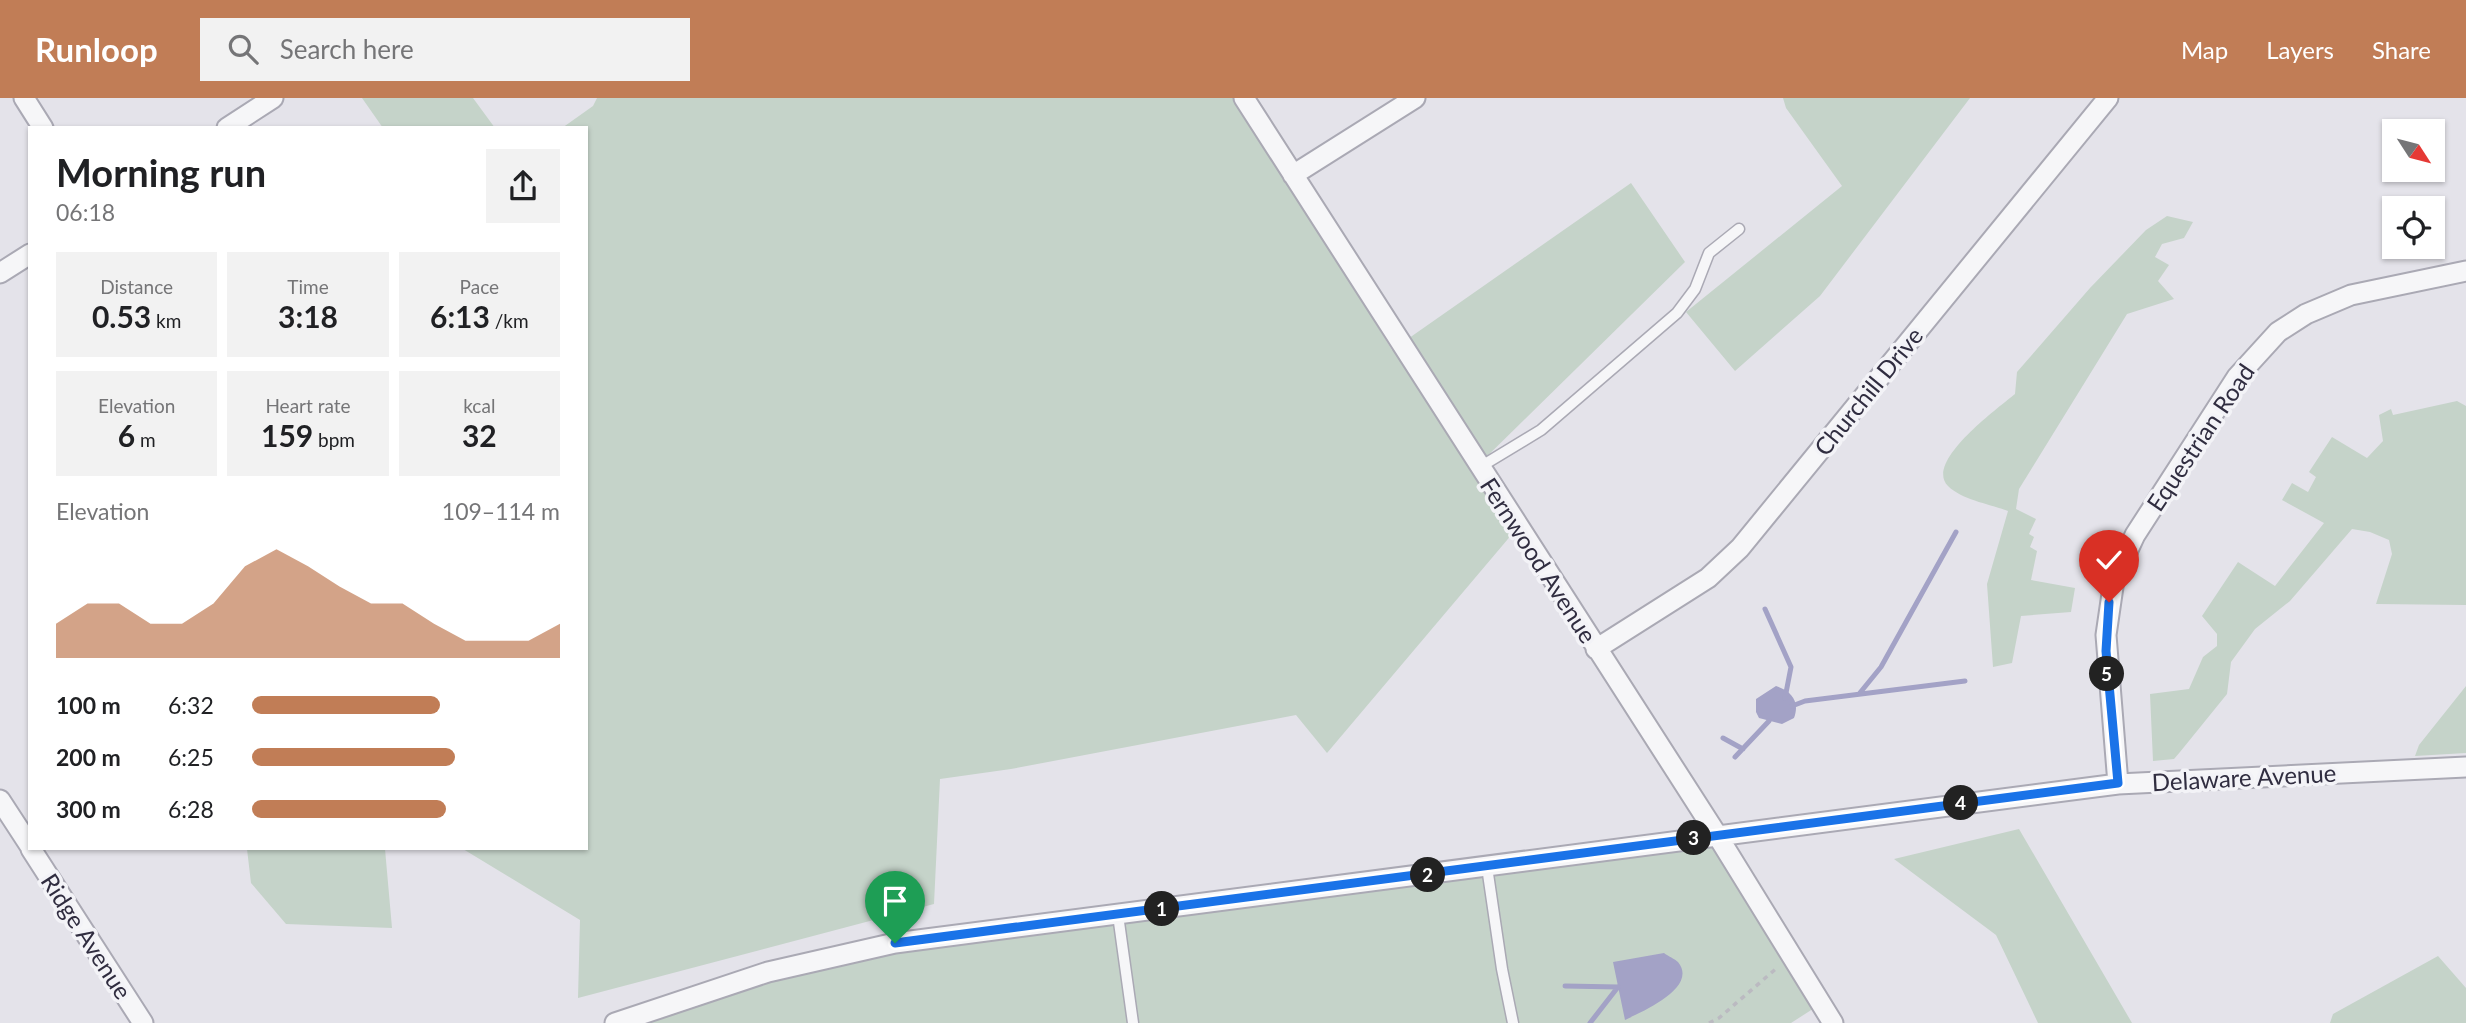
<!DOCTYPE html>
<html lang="en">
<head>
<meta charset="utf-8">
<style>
  :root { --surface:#fff; --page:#f2f2f2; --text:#202124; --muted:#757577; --accent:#c17d56 }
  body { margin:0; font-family:Lato,sans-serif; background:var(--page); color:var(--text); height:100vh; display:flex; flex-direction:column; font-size:26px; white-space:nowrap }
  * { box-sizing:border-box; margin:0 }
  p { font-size:23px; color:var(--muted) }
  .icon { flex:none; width:38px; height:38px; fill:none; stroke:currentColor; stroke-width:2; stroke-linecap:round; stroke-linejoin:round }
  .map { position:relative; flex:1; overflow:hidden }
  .side { position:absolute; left:28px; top:28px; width:560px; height:724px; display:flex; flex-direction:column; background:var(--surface); border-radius:0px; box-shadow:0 2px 5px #0004 }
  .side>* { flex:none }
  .needle { width:46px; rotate:126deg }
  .controls { position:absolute; left:2382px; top:21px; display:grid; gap:14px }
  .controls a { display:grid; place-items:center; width:63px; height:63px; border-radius:0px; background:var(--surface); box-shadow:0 2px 5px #0004; font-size:35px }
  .pin { position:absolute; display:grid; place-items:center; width:60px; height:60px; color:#fff; margin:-72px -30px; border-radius:50% 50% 50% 0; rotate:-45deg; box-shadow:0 0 7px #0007 }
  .pin .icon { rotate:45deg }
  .km { position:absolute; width:35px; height:35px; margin:-18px; border-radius:50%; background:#222; color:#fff; font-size:19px; line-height:35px; text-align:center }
  .round { display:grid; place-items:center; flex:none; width:74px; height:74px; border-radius:0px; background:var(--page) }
  .head { display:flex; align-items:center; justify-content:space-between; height:119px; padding:0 28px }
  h1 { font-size:38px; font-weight:700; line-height:52px }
  .figures { display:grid; grid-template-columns:repeat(3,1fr); gap:10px; height:119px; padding:7px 28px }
  .figures div { display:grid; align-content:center; border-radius:0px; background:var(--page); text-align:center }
  .figures b { font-size:30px; font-weight:700 }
  .figures small { font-size:19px; font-weight:400 }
  .figures p { font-size:19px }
  .chart { height:196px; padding:14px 28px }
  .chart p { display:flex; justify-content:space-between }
  .chart svg { width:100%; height:126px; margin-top:7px; fill:var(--accent); opacity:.7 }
  ul { padding:0 28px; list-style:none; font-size:23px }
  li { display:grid; grid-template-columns:112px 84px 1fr; align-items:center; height:52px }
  li i { height:18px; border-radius:9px; background:var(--accent) }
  header { display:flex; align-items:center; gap:42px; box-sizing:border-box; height:98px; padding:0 35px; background:var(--accent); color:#fff }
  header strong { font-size:33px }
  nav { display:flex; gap:38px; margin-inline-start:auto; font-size:24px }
  .search { width:490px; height:63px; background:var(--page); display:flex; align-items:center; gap:18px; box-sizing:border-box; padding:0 24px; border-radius:0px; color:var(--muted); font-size:26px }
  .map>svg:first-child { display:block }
  .green { fill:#c5d3c9 }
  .water { fill:#a3a2c6 }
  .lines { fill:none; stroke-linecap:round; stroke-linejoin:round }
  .stream { stroke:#a3a2c6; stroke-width:5 }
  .service-casing { stroke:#aaa9b4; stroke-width:13 }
  .minor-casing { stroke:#aaa9b4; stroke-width:23 }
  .path { stroke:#bbbac1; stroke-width:3.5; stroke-dasharray:5 5; stroke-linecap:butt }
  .service { stroke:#f6f6f8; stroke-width:10 }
  .minor { stroke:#f6f6f8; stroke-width:19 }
  .route-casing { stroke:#fff; stroke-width:14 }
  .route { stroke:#1a73e8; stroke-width:9 }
  .labels { text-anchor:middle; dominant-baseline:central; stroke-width:7; stroke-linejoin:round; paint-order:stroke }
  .street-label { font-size:24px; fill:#302d40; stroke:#f3f3f7 }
</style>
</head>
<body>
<header>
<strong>Runloop</strong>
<div class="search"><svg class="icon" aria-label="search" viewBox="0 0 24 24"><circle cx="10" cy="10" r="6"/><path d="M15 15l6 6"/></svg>Search here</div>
<nav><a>Map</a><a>Layers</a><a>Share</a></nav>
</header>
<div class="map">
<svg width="2466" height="925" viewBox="0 0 2466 925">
  <rect width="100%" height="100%" fill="#e4e3ea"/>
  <path class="green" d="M362,0H473L495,30H383Z
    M597,0H1237L1392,252L1631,85L1685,164L1472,373L1513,435L1327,655L1296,617L1011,671L940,681L934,806L578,900L580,822L463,751H586V30H562L593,8Z
    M1783,0H1970L1820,198L1735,273L1686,214L1842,88L1786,10Z
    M2167,118L2193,124L2184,140L2162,146L2155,159L2169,167L2158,183L2174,201L2127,216L2019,391L2016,411L2036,421L2029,436L2034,439L2030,449L2037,453L2031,482L2075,490L2071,514L2021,518L2012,565L1993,569L1987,486L2008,413C1990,406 1962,402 1948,388C1924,364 1997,311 2015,296L2017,274L2090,190L2146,132Z
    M2457,303L2466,308V507L2376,506L2392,456L2389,442L2370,434L2352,431L2290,503L2255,531L2231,564L2227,596L2180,654L2174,661L2153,663L2150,596L2189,591L2203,559L2217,548V536L2202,518L2238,464L2275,488L2324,425L2282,402L2292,385L2308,394L2316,379L2309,374L2332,339L2367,360L2383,343L2379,317L2391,311L2393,317Z
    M2466,588V655L2415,658L2419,647Z
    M2019,731L2132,925H2038L1996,837L1894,761Z
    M1717,737L1819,907L1791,925H624L799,865Z
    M247,751H385L392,830L286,826L251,785Z
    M2438,858L2466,890V925H2330L2333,916Z"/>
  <path class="water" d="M1776,588C1792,593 1800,604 1794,620L1782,626L1759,620L1756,614V601Z
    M1664,855C1668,858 1675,861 1678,864C1699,890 1641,914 1625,922L1613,864Z"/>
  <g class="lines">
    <path class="stream" d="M1765,511L1791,569L1785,600
      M1859,596L1881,569L1956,434
      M1792,608L1805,603L1965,583
      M1723,640L1743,651
      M1735,659L1769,623
      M1565,888L1618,889
      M1590,925L1618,889"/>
    <defs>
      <path id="service" d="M1480,369L1541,332L1677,215L1695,191L1709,155L1739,131
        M1487,769L1502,871L1513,925
        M1118,817L1133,925"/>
      <path id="minor" d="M24,0L43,30
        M1244,0L1717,737L1833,925
        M227,30L273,0
        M1293,77L1415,0
        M0,175L30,156
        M1596,551L1708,480L1740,450L2108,0
        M2118,686L2106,537L2114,482L2135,437L2237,279L2278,234L2306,216L2351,197L2466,173
        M0,702L30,748
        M31,751L143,925
        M615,925L768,874L895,845L2118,686L2466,669"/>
    </defs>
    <use href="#service" class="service-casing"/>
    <use href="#minor" class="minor-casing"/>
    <path class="path" d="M1709,925L1719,920L1778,869"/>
    <use href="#service" class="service"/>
    <use href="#minor" class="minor"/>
  </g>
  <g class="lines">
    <defs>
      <path id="route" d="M895,845L2118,685L2106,553L2109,504"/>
    </defs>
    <use href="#route" class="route-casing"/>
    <use href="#route" class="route"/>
  </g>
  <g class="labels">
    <g class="street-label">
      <text transform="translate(1868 293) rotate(-51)">Churchill Drive</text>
      <text transform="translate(2200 339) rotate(-56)">Equestrian Road</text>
      <text transform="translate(1539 462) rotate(57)">Fernwood Avenue</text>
      <text transform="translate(2244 679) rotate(-3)">Delaware Avenue</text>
      <text transform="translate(87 838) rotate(57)">Ridge Avenue</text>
    </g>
  </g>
</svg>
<div class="controls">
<a><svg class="needle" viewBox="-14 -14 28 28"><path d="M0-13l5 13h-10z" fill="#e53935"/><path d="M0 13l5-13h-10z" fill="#757577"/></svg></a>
<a><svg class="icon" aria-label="locate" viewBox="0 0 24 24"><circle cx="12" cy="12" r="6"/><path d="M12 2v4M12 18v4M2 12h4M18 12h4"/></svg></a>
</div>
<div class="pin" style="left:895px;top:845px;background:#1e9e55"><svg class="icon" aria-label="arrive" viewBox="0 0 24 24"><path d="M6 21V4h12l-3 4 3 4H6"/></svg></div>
<div class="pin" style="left:2109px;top:504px;background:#d93025"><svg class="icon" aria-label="check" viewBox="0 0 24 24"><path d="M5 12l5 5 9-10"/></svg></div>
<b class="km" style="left:1162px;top:811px">1</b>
<b class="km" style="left:1428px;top:777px">2</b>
<b class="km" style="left:1694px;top:740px">3</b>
<b class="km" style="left:1961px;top:705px">4</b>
<b class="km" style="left:2107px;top:576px">5</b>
<section class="side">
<div class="head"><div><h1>Morning run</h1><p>06:18</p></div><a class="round"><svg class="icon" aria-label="share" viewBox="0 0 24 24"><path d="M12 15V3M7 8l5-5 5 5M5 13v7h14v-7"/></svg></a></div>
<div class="figures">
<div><p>Distance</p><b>0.53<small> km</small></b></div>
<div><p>Time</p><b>3:18</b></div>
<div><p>Pace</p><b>6:13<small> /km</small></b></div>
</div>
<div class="figures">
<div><p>Elevation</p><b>6<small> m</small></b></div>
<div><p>Heart rate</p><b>159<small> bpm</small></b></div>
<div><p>kcal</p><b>32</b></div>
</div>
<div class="chart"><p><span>Elevation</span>109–114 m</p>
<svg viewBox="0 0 160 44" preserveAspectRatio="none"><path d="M0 44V32L10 25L20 25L30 32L40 32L50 25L60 12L70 6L80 12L90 19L100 25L110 25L120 32L130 38L140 38L150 38L160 32V44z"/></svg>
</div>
<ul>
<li><b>100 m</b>6:32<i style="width:61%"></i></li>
<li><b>200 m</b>6:25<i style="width:66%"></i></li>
<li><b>300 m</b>6:28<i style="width:63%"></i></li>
</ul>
</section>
</div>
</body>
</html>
